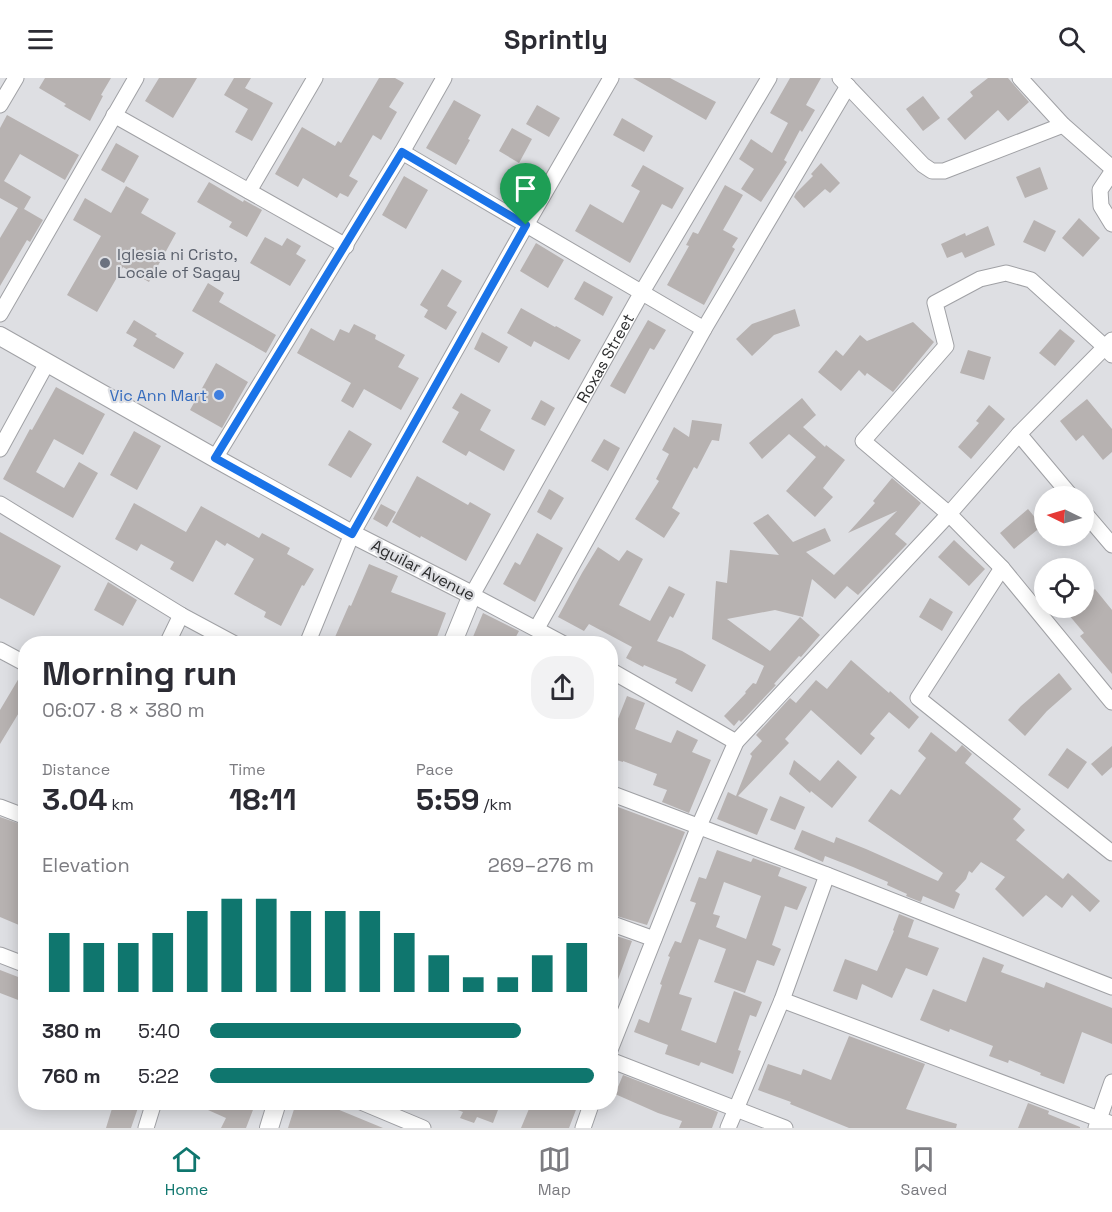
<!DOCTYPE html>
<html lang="en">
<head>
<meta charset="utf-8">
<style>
  :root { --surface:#fff; --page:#f2f2f3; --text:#2b2b33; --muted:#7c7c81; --line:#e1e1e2; --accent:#0f766e }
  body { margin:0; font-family:"Space Grotesk",sans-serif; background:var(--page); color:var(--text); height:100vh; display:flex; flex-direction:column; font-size:22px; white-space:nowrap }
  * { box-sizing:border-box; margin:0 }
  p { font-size:20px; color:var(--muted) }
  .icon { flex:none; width:33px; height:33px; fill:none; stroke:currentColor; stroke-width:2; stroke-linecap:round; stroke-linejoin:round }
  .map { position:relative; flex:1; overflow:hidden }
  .sheet { position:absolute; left:18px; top:558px; width:600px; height:474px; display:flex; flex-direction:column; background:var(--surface); border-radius:24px; box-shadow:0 3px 15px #0003 }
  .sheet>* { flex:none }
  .needle { width:39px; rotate:275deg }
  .tools { position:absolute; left:1034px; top:408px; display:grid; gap:12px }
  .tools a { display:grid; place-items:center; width:60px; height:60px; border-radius:50%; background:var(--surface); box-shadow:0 3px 15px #0003; font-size:30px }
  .pin { position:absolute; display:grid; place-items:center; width:51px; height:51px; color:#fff; margin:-62px -26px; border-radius:50% 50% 50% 0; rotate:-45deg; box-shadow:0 0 6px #0007 }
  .pin .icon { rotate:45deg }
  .round { display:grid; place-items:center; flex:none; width:63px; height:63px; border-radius:24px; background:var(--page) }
  .headline { display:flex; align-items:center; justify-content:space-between; height:102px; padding:0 24px }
  h1 { font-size:33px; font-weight:800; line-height:45px }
  .metrics { display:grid; grid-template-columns:repeat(3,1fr); gap:9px; height:102px; padding:6px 24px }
  .metrics div { display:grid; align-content:center }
  .metrics b { font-size:30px; font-weight:800 }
  .metrics small { font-size:16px; font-weight:400 }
  .metrics p { font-size:16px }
  .chart { height:168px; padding:12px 24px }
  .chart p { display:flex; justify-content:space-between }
  .chart svg { width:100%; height:108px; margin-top:6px; stroke:var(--accent); stroke-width:6 }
  ul { padding:0 24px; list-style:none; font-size:20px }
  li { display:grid; grid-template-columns:96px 72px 1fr; align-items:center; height:45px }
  li i { height:15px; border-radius:8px; background:var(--accent) }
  header { display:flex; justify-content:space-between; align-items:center; height:78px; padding:0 24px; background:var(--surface); font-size:27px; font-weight:800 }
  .tabs { display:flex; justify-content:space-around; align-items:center; height:84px; border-top:2px solid var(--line); background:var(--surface); font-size:16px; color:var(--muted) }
  .tabs a { display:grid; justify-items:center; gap:3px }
  .tabs .current { color:var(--accent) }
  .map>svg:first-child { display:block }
  .building { fill:#b7b2b1; fill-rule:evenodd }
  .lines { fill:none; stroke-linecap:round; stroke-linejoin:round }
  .minor-casing { stroke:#a0a1a5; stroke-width:17 }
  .tertiary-casing { stroke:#a0a1a5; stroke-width:20 }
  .minor { stroke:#fff; stroke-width:15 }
  .tertiary { stroke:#fff; stroke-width:18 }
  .route-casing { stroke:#fff; stroke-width:12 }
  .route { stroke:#1a73e8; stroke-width:8 }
  .worship-dot { fill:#6b7280; stroke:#dedfe3; stroke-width:2 }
  .shop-dot { fill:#3f7fe0; stroke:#dedfe3; stroke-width:2 }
  .labels { text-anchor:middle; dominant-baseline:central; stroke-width:4.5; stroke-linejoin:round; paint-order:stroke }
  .worship-label { font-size:16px; fill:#5b616d; stroke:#dedfe3; text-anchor:start }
  .street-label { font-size:16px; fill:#2c2d2e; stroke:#dedfe3 }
  .shop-label { font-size:16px; fill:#366cbe; stroke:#dedfe3; text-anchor:end }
</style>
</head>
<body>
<header><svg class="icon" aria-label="menu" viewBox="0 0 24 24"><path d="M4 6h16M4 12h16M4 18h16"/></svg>Sprintly<svg class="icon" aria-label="search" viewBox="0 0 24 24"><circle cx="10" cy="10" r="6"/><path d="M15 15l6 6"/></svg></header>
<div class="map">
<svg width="1112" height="1050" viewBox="0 0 1112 1050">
  <rect width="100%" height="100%" fill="#dedfe3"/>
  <path class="building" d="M45,0H111L101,17L103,18L90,43L64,28L66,26L39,10Z
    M159,0H197L173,40L145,23Z
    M234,0H251L245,10L273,25L252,63L235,54L248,31L224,17Z
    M379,0H395L404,5L389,29L397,34L381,62L373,57L349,98L358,103L348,119L340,115L337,120L303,100L298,109L275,96L302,49L335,68L338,63L341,65Z
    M633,0H670L716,24L706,42Z
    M790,0H821L806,27L815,32L802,54L800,52L784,82L787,84L761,124L741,111L754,91L739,81L751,61L772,75L788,45L770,35Z
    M988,0H1008L1029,24L1008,43L998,32L965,62L947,41L973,18L970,14Z
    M923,18L940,40L923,53L906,31Z
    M454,22L481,37L468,61L470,62L456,87L426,70Z
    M537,27L560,40L549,59L526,46Z
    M7,37L79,77L65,102L20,76L4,103L31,119L24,131L43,142L30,164L27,162L0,208V160L18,130L0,120V50Z
    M622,40L653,58L644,74L613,57Z
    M512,50L532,61L519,85L499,73Z
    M116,65L139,78L124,105L101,92Z
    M821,85L840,105L830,115L825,111L804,130L794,119L796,115L813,98L811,96Z
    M643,87L684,110L672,131L662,126L630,185L575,153L590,126L623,145L640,113L631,108Z
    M1040,89L1048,111L1025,120L1016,99Z
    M404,98L428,112L406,151L382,137Z
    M209,104L243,124L244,122L262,132L247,159L229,149L232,144L197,124Z
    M725,107L743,117L723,152L738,160L732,169L735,171L704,227L667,207L689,168L686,167L693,154L698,156Z
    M126,108L149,121L141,135L176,155L149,204L123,189L97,234L67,217L101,158L73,142L85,120L111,135Z
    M1079,140L1100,160L1083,179L1062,160Z
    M1034,142L1056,153L1045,174L1023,164Z
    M988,148L995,167L965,180L962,174L947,180L941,166L965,155L966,158Z
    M265,159L282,168L287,160L301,168L296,176L306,182L290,208L250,185Z
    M536,165L564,182L548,210L520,193Z
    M442,191L462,203L447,228L457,234L446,252L424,239L428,232L420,227Z
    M584,203L613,219L603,238L574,221Z
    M208,205L224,215L219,224L276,257L266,275L192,233Z
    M521,230L555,249L556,248L581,262L569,282L534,263L531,269L507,255Z
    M795,231L800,248L774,257L752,278L736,261L752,246Z
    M134,242L157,256L155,258L184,275L174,291L133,268L137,261L126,255Z
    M648,242L666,252L654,272L650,270L625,316L610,308Z
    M913,244L934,264L893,314L867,295L865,298L859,292L841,313L818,294L836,272L843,278L860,257L867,263Z
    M354,246L376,257L375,261L405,277L398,289L419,300L401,332L364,311L353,330L341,323L351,305L297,275L311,250L334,263L340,251L349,255Z
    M1060,251L1075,263L1055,288L1039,275Z
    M482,254L508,269L499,285L474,271Z
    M968,272L991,279L984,302L960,295Z
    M216,285L248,304L222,350L190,332Z
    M56,309L105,336L83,377L54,361L36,394L64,410L79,384L98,395L73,440L3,401L30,351L32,352Z
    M461,315L491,332L480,352L515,372L504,393L469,373L466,378L442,364L459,334L452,330Z
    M802,320L816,337L803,349L825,369L826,367L845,382L823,410L833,419L815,439L786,413L816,379L789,356L762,381L749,365Z
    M1087,321L1112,351V374L1103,382L1083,357L1076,363L1060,343Z
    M541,322L555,330L545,348L531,341Z
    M989,327L1005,341L971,381L958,369L979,345L976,343Z
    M692,342L722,346L719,363L712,362L697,391L694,389L672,430L680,435L664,460L635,441L659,403L656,401L669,376L662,372L674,349L689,359Z
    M349,352L372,366L351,400L328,387Z
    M134,353L161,368L137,412L110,397Z
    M604,361L620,370L608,393L591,383Z
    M417,398L468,427L470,424L491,436L466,483L421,458L420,460L392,444Z
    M892,400L921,425L895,456L907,466L858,517L847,508L835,521L812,501L803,539L775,532L727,541L770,573L800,539L820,557L801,579L799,578L774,606L776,607L741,644L739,642L734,648L724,638L746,615L745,614L753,605L756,606L764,588L712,561L716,503L727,505L730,472L779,477L753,445L768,436L793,464L825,450L831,463L806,474L834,497L897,433L848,455L875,425L873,423Z
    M549,411L564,420L551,442L537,434Z
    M134,425L186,454L201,428L259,460L262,455L290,470L287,476L314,491L304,508L302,507L281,548L264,539L266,534L234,516L254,481L227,465L225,468L216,462L193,504L170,491L174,484L141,466L137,473L115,461Z
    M381,426L396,434L387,449L373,441Z
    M1028,431L1042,448L1014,471L1000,455Z
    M0,454L61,488L34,538L0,520Z
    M537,455L563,470L535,524L503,506L515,484L520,487Z
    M954,462L985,491L969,508L938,479Z
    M598,469L619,483L627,472L643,481L619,527L650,543L669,508L685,516L673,540L670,538L657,563L682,573L706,587L692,614L675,605L677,601L644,587L643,589L626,580L632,569L589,546L584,553L558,539L582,495Z
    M369,486L398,498L391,514L446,535L437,559L435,558L432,566H386L373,559L370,566H332L349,527L351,528Z
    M108,504L137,522L123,548L94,532Z
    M1095,511L1112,532V596L1080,558L1084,555L1063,530H1083V521Z
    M930,520L953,534L942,553L919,539Z
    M483,535L519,553L512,566H470Z
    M851,582L889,615L890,613L919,639L909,651L889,634L870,656L875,660L861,677L811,632L785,661L789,665L738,718L768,731L757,757L717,741L728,714L736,718L752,678L750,676L762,663L756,657L790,620L796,625L816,602L827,611Z
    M22,595L26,596V623L0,666V632Z
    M1059,595L1072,611L1047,633L1025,658L1008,642L1021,628Z
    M627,618L645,625L635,651L671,665L677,652L698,662L692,674L711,682L689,735L662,724L667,712L653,707L657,696L623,683V684L610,680V661Z
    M931,654L956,674L962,667L972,676L965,685L1021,731L1013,741L1025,752L1016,762L1063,801L1068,795L1100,823L1090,834L1072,817L1062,830L1046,817L1023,839L995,811L1005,799L981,784L972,795L969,793L966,801L955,813L960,816L954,831L923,818L921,824L906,818L907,816L887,807L888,804L853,789L825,778L823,784L794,771L802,752L834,765L836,759L866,771L938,803L943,795L868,743L891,711L900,717L926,680L918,673Z
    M1112,668V689L1102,698L1091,686Z
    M1067,670L1087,684L1068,711L1048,697Z
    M794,682L820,703L838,682L857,699L832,730L811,713L810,715L789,696Z
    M780,718L805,729L795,752L770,742Z
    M610,726L685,754L647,847L610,836Z
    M0,739L26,748V850L0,839Z
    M717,772L751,784L753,780L781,790L778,798L807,809L797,832L785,828L772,867L781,871L774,888L757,882L745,915L714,904L726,871L699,861L679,916L692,920L681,952L716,965L734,913L762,924L756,939L750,937L738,972L741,973L733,996L701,984L699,988L665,976L668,967L634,954L639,941L649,945L662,907L660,906L670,879L668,878L675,863L681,865L696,825L690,823L699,799L706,801ZM724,804L761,818L746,861L716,849L720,838L713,836Z
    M899,836L914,842L908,859L939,870L927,898L906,890L892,920L862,906L857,922L833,913L845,881L877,893L894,853L893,852Z
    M610,856L632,863L612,918H610Z
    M983,879L1004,887L1001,894L1044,910L1046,904L1112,930V966L1082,954L1064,1006L1040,997L1041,995L1009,982L1008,985L989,978L993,968L950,951L949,954L920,942L933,911L966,924Z
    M0,892L26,902V925L0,915Z
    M849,958L925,986L906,1031L957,1046L956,1050H849L790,1026L791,1024L758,1012L768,986L801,997L803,991L831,1002Z
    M623,997L718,1034L712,1050H679L682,1043L658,1035L615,1016Z
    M114,1024H140L131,1050H106Z
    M190,1024H256L246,1050H221L226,1040Z
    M300,1024H320L383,1050H288L295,1028Z
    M442,1024H501L493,1045L477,1039L474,1045L460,1040L463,1034L442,1026Z
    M549,1024H579L569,1050H521L531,1026L546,1032Z
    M1028,1025L1049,1033L1048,1036L1080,1049V1050H1018Z"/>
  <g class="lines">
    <defs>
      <g id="minor">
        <path d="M840,0L923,87L932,93H944L1063,47"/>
        <path d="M1020,0L1063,47L1112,90"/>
        <path d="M0,27L16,0"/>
        <path d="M114,37L346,168"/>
        <path d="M402,74L704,251"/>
        <path d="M1112,94L1100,112L1101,128L1112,146"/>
        <path d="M249,113L315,0"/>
        <path d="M0,236L136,0"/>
        <path d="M1112,277L1105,269L1031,202L1006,195L980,201L935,225L946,268L863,363L949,436L1002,490L1112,624"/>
        <path d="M1019,356L1071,418"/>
        <path d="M0,371L47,285"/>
        <path d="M215,380L402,74L444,0"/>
        <path d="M0,426L181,537L235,566"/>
        <path d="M1083,433L1112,467"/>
        <path d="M1002,490L918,620L1112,775"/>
        <path d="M537,550L704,251L848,8"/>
        <path d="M167,566L181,537"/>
        <path d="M307,566L352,456L526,147L611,0"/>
        <path id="s1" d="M564,566L472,517L642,214L769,0"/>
        <path d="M0,572L26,586"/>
        <path d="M610,592L736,664"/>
        <path d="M610,715L827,797L1112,909"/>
        <path d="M0,729L26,739"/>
        <path d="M610,845L654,861"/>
        <path d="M0,877L26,887"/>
        <path d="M782,922L1112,1046"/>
        <path d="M610,972L699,748L736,664L949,436L1019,356L1112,262"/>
        <path d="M610,982L785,1050"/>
        <path d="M361,1024L423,1050"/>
        <path d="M146,1050L154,1024"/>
        <path d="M583,1050L592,1024"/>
        <path d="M728,1050L782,922L827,797"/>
        <path d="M1096,1050L1112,1004"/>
      </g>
      <path id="tertiary" d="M0,258L215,380L352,456L472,517L452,566
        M269,1050L277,1024"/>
    </defs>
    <use href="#minor" class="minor-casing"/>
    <use href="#tertiary" class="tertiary-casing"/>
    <use href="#minor" class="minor"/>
    <use href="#tertiary" class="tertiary"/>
  </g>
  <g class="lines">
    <defs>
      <path id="route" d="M402,74L526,147L352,456L215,380Z"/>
    </defs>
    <use href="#route" class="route-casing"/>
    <use href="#route" class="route"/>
  </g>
  <circle class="worship-dot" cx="105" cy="185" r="6"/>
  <circle class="shop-dot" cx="219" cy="317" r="6"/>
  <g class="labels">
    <g class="worship-label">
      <text x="117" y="176">Iglesia ni Cristo,<tspan x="117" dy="18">Locale of Sagay</tspan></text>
    </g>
    <g class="street-label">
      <text stroke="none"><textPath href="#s1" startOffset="376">Roxas Street</textPath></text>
      <text transform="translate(423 492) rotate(27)">Aguilar Avenue</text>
    </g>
    <g class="shop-label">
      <text x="207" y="317">Vic Ann Mart</text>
    </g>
  </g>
</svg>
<div class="tools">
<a><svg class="needle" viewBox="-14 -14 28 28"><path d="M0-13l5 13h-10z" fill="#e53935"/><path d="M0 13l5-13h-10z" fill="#7c7c81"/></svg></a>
<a><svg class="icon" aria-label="locate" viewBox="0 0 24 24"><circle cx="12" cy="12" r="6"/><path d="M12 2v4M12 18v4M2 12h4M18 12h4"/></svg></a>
</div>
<div class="pin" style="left:526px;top:147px;background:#1e9e55"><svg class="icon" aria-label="arrive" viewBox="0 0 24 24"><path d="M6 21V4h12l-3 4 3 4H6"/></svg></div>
<section class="sheet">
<div class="headline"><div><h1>Morning run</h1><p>06:07 · 8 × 380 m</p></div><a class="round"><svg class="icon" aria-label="share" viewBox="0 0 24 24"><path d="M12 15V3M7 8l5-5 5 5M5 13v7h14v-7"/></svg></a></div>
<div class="metrics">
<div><p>Distance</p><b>3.04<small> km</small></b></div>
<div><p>Time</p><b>18:11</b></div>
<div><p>Pace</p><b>5:59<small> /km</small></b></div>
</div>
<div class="chart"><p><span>Elevation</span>269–276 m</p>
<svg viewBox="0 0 160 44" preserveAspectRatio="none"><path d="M5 44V20M15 44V24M25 44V24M35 44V20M45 44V11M55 44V6M65 44V6M75 44V11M85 44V11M95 44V11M105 44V20M115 44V29M125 44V38M135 44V38M145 44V29M155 44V24"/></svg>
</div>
<ul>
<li><b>380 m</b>5:40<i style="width:81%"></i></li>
<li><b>760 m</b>5:22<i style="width:100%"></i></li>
</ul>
</section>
</div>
<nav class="tabs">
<a class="current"><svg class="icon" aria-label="home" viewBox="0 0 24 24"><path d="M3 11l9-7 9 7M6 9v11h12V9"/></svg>Home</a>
<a><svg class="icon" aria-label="map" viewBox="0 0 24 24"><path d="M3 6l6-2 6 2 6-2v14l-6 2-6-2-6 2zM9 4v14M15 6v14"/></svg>Map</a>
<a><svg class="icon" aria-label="saved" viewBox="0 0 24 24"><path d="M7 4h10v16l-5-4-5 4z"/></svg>Saved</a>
</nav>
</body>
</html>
